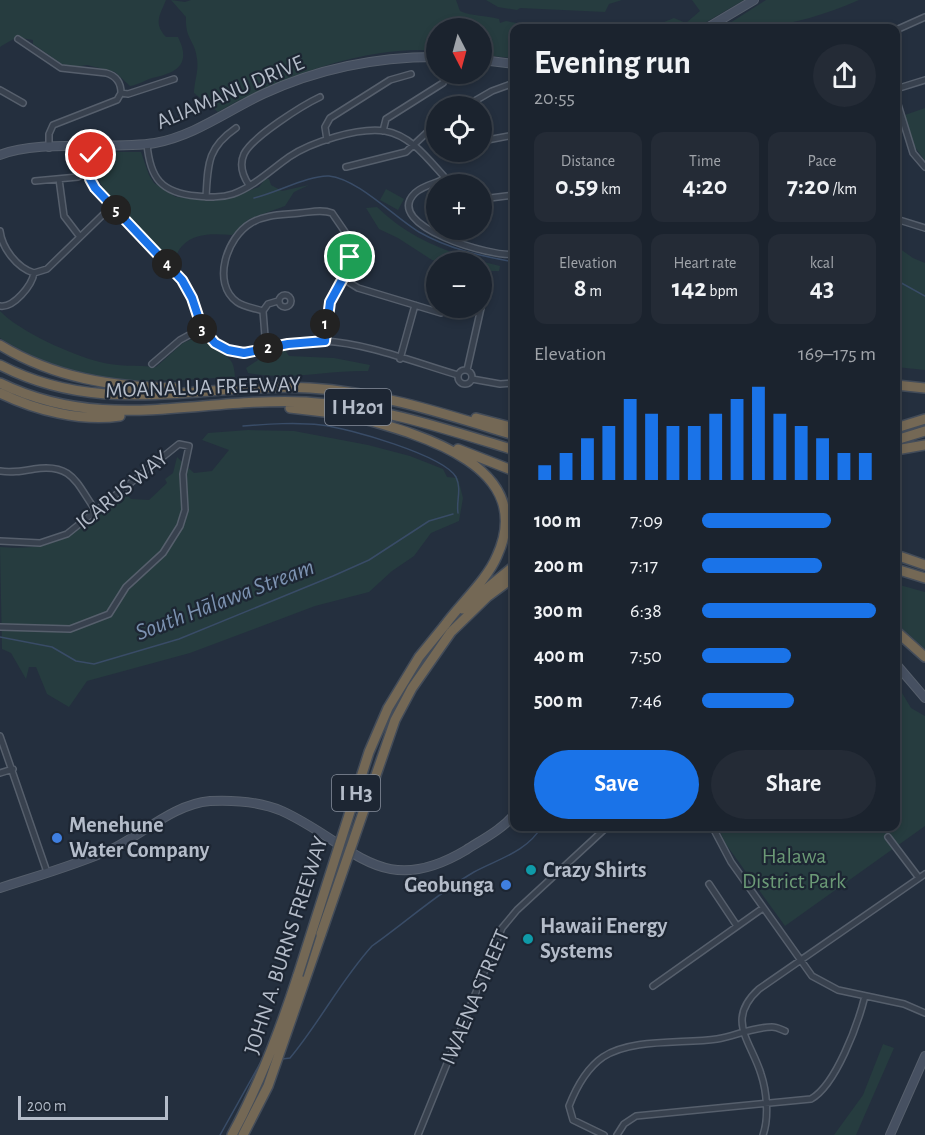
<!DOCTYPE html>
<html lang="en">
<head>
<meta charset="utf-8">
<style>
  :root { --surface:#1b232e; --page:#242b36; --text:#f1f3f6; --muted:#a0a4aa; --line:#39404a; --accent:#1a73e8 }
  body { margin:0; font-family:"Alegreya Sans",sans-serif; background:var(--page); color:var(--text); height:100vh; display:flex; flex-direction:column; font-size:22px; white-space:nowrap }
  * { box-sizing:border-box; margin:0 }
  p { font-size:20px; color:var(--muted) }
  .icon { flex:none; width:33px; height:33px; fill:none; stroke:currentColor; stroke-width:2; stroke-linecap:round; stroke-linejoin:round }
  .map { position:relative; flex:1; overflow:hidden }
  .sheet { position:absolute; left:510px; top:24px; width:390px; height:807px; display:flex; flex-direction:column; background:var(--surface); border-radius:12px; box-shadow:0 3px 9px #0003,0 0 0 2px var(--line) }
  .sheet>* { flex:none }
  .needle { width:39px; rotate:174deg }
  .controls { position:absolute; left:426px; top:18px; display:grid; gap:12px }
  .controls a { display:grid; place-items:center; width:66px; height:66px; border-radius:50%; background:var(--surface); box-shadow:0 3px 9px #0003,0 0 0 2px var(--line); font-size:30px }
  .scale { position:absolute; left:18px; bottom:15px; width:150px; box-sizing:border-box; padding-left:6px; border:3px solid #b4bcc9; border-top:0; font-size:16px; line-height:21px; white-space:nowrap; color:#b4bcc9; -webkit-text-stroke:4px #1d2633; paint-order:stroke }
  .pin { position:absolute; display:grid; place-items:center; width:51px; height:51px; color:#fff; margin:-26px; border:3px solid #fff; border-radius:50%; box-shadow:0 2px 6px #0007 }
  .km { position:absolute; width:30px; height:30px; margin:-15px; border-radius:50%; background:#222; color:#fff; font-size:16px; line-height:30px; text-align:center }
  .round { display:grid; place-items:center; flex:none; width:63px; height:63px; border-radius:32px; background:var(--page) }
  .headline { display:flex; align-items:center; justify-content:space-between; height:102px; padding:0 24px }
  h1 { font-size:33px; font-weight:600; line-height:45px }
  .metrics { display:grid; grid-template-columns:repeat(3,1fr); gap:9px; height:102px; padding:6px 24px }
  .metrics div { display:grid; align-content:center; border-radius:12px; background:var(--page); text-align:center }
  .metrics b { font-size:26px; font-weight:600 }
  .metrics small { font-size:16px; font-weight:400 }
  .metrics p { font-size:16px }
  .chart { height:168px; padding:12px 24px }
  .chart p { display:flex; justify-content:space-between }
  .chart svg { width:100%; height:108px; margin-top:6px; stroke:var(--accent); stroke-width:6 }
  .cta { display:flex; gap:12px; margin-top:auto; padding:12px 24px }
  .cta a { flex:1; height:69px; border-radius:36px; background:var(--accent); color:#fff; font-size:24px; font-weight:600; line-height:69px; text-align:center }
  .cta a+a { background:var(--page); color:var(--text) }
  ul { padding:0 24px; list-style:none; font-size:20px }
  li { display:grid; grid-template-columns:96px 72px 1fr; align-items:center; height:45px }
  li i { height:15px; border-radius:8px; background:var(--accent) }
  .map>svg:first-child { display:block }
  .green { fill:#263c3f }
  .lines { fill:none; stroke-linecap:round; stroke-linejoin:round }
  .stream { stroke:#394c67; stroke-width:1.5 }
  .street-casing { stroke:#565f6c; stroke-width:8 }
  .secondary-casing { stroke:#565f6c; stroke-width:10 }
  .highway-casing { stroke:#434c59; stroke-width:12 }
  .street { stroke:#38414e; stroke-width:5 }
  .secondary { stroke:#465061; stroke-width:8 }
  .highway { stroke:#746855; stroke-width:9 }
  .highway-bridge-casing { stroke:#434c59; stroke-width:12; stroke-linecap:butt }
  .highway-bridge { stroke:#746855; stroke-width:9 }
  .route-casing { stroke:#fff; stroke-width:12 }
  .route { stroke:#1a73e8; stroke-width:8 }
  .shop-dot { fill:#3f7fe0; stroke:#1d2633; stroke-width:2 }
  .culture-dot { fill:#0f9aa8; stroke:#1d2633; stroke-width:2 }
  .labels { text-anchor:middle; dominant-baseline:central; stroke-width:4.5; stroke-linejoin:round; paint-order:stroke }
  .shield { fill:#1d2633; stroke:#878f9c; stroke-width:1.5 }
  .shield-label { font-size:21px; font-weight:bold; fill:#b4bcc9 }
  .street-label { font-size:22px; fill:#b4bcc9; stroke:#1d2633 }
  .poi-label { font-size:22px; font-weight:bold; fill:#b4bcc9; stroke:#1d2633; text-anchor:start }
  .park-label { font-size:22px; fill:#6b9a76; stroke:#1d2633 }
  .water-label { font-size:24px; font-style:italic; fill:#7c92b1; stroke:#1d2633 }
</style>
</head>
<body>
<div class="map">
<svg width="925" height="1135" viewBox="0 0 925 1135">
  <rect width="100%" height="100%" fill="#242f3e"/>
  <path class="green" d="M0,0H166C160,15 153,23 166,37H178C192,65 176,73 152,78C145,80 138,85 130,86L115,72L87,65L74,67L62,64L33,44V40C15,37 16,37 0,47Z
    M171,0L185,2L191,0H456L460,11C474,17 485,15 499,19L500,23L506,21L522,24L523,28H514V58L482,55V28H436V51C370,44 274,79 218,112L194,93C194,82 199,71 197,59C195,40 185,40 186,17Z
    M486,0H622L609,4L605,12L520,8L517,10L498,7Z
    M692,0H744L696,28H649L674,18L686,23L700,11Z
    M766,0H859C810,21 775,29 722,28Z
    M925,108V161L915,147L905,115Z
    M112,152H141L149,175L154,183L176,197L224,200L259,187L265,179H269L271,185L282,191L309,185L294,192L285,206L249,219L232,235C215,234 195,232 182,246C177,251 177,257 171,261C152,241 90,190 96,162Z
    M386,189L404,199L398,210L380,200Z
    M377,207C412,241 453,255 500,266L499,271H482V262L432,260L398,238L379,229L366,208Z
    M896,246L913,258L925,263V370L896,367Z
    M0,311C20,332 72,355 100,362C117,367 138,365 156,367L183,343L199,336C205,340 208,345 214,349C229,358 234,358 235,377C141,382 83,390 0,338Z
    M285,350L289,356L334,358L370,365L368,371C328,370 288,381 248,373L246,368L267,354Z
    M248,430L294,431L368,445L410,456L443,469L447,477L458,478L463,498L459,521L431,533L414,556L392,571L369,592L315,606L190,653L87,681L69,707L47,694L36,667H29L26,679L11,653L2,649L0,547C67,552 76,529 126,494L131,499L149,500L167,483L165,479L173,473L177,457L194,473L212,471L229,450L202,440L208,433Z
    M896,584L925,592V649L896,623Z
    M896,683L911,708L925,716V826L785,926L725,843L718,827L896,826Z
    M883,1044L894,1048L856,1135H834L863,1095Z"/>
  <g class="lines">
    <path class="stream" d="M254,198C276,193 309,175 329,176C358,179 394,217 419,232C449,249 481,256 514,262
      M896,280L925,296
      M243,426C269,424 296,422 321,425C348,428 443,455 456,477C462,490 456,501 458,513
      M507,506L514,501
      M0,637L52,647L76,661L94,664L179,639L333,576L369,560L429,521L453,514
      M282,1059L290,1058C320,1022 341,980 372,946C406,922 438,893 474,872C498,859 527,852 542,826
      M220,1135L262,1060"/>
    <defs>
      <path id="street" d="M896,30L925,17
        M18,39L61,68L106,73C117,76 121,83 121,93L117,100L53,125L49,134V148
        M896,89L925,80
        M0,90L23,103
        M121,93L128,94L174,79
        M896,98L913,153L925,167
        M466,106L492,91L514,83
        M383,131L386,119L443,83
        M327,140L325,127L330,118L390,80L411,74
        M482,141L514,135
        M147,144C150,178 161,193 197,196C209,197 221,198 233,194C253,187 272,169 289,157C311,142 359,127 385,131C414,136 432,165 451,184
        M88,147C81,161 88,175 95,188L182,280C193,298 197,329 212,341C244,366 288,340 324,341C366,343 417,363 458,375
        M88,147L90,178
        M346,167L406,152L436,124
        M59,179L64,216L80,237
        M445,179C436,183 422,186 415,193C381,226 494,258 514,254
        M35,181L78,177
        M249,185C243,176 239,165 244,154C252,137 303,105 320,97
        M206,197C208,164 207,148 236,128
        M482,199L514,195
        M896,219L925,228
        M0,231C2,248 17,268 34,273
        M353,260L349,252L354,245
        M342,278L358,288L441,313
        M279 301a6 6 0 1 1 12 0a6 6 0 1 1-12 0Z
        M482,304L485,287
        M0,306C14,308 32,285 34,273L47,269L112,206
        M263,311C254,308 244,307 237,302C211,283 227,237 251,223C266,214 284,215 300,213C311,212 322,209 332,213L354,245L360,247L363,253L359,259L353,260C337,287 324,309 325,341
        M266,349L263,311L268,304L278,301
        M400,359L415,305
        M152,364L180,340L202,328
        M458 377a7 7 0 1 1 14 0a7 7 0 1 1-14 0Z
        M467,370L481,308
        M472,379L500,384L514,383
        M0,471C12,473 22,471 34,469C73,463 76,483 96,511
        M0,541L40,543L67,534L179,444L189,446L183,474L185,510L180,526L163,553L126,587L109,614L70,629L0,627
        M0,736L47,872
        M0,773L13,769
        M712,826L731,862L812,976L838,990L904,1004L925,1013
        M888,837L919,878
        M709,884L737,926
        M653,986L763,908
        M418,1135L502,928L517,910L608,826
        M604,1135L573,1120L569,1106C576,1088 587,1068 603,1057C632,1038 683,1044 717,1039C735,1036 753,1027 772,1027C777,1027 780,1029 785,1031
        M617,1135L624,1124L636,1116L811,1099C836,1085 858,1024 865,996
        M763,1135C769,1118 767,1092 761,1074C751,1041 725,1020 759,989L925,874"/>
      <path id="secondary" d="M707,28L754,0
        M482,60L514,64
        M0,155C37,139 111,150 155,143C194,136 227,111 263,94C317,69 377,57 436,57
        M896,664L925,698
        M0,888C37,876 76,865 112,849C143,834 174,804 210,801C232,800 261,802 282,811C354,844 381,901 466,850C483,839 501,830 514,815
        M890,1135L925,1056"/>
      <path id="highway" d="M0,345C54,378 113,387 175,388
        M0,365C104,419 200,382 310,388C380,392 448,415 514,435
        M0,383C105,434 197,397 306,402C378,406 446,429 514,450
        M896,385L925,388
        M0,393C35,410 81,422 120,416
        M290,408L350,415
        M346,414C410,432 540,462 497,556C487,580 460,604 445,625
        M476,418L514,428
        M896,428L925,419
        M896,440L925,431
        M458,449L514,471
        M896,450L925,445
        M896,555L925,565
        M896,569L925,578
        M462,609L514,566
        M896,631L925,657
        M451,632L487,597L514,577
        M232,1135C260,1083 280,1031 298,975
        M243,1135L268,1086L321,934"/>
    </defs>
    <use href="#street" class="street-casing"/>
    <use href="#secondary" class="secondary-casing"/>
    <use href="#highway" class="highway-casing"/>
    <use href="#street" class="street"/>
    <use href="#secondary" class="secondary"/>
    <use href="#highway" class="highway"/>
    <defs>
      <path id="highway-bridge" d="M321,934L395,720L412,688L451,632
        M298,975L369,752L388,708L419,657L445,625"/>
    </defs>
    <use href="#highway-bridge" class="highway-bridge-casing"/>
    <use href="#highway-bridge" class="highway-bridge"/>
  </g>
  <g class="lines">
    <defs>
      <path id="route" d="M91,155L90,179L95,188L182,280L192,298L202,328L215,343L228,350L244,353L288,344L325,341L330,302L353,260L350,257"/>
    </defs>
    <use href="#route" class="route-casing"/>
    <use href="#route" class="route"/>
  </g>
  <g class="shop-dot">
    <circle cx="57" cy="838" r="6"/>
    <circle cx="506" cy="885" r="6"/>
  </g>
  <g class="culture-dot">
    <circle cx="531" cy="870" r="6"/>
    <circle cx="528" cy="939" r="6"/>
  </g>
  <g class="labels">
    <g class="shield">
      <rect x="325" y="389" width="66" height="36" rx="4.5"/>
      <rect x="332" y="775" width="48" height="36" rx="4.5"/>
    </g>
    <g class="shield-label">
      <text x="358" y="407">I H201</text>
      <text x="356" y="793">I H3</text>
    </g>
    <g class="street-label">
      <text transform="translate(230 92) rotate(-23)">ALIAMANU DRIVE</text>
      <text transform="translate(203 387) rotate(-2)">MOANALUA FREEWAY</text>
      <text transform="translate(122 490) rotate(-39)">ICARUS WAY</text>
      <text transform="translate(286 945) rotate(-72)">JOHN A. BURNS FREEWAY</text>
      <text transform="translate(475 997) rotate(-67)">IWAENA STREET</text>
    </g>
    <g class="poi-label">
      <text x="69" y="825">Menehune<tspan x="69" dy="25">Water Company</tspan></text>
      <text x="543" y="870">Crazy Shirts</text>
      <text x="494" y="885" text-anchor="end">Geobunga</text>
      <text x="540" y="926">Hawaii Energy<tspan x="540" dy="25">Systems</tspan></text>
    </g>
    <g class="park-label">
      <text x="794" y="856">Halawa<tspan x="794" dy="25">District Park</tspan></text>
    </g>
    <g class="water-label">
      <text transform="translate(225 600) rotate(-21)">South Hālawa Stream</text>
    </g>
  </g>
</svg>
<div class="controls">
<a><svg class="needle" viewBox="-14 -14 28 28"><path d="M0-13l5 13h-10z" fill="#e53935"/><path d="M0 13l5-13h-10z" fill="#a0a4aa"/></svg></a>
<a><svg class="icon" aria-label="locate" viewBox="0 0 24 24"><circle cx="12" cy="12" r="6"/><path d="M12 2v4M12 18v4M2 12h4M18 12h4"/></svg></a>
<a>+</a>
<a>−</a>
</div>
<div class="scale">200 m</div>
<div class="pin" style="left:350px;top:257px;background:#1e9e55"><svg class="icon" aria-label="arrive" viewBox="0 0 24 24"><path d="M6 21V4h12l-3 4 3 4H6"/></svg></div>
<div class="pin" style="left:91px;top:155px;background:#d93025"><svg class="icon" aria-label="check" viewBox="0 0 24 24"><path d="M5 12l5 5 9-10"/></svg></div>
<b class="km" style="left:325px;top:324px">1</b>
<b class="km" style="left:268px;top:348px">2</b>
<b class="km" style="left:202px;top:329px">3</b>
<b class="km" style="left:167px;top:264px">4</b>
<b class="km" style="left:116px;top:210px">5</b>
<section class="sheet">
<div class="headline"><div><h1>Evening run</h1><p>20:55</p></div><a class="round"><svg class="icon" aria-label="share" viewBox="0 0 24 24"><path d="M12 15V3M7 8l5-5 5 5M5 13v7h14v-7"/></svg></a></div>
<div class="metrics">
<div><p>Distance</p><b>0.59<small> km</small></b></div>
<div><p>Time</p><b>4:20</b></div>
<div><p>Pace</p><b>7:20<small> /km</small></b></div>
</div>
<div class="metrics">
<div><p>Elevation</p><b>8<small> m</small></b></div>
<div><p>Heart rate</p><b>142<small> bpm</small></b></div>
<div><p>kcal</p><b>43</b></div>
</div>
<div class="chart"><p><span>Elevation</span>169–175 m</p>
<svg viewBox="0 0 160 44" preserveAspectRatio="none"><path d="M5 44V38M15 44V33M25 44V27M35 44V22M45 44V11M55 44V17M65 44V22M75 44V22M85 44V17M95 44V11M105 44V6M115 44V17M125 44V22M135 44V27M145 44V33M155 44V33"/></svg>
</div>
<ul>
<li><b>100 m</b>7:09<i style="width:74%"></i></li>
<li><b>200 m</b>7:17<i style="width:69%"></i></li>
<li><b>300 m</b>6:38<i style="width:100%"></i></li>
<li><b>400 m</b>7:50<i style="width:51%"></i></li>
<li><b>500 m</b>7:46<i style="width:53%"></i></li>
</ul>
<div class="cta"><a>Save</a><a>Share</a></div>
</section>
</div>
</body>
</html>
